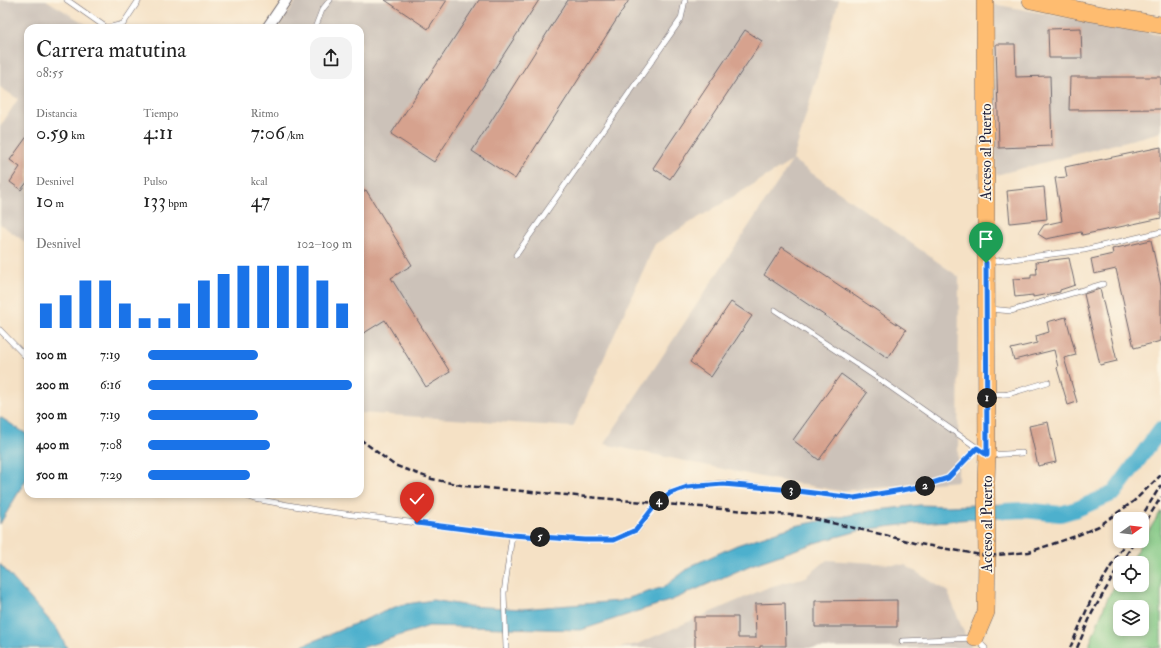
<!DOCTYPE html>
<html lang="es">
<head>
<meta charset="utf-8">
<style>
  :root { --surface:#fff; --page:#f2f2f2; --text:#222; --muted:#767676; --accent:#1a73e8 }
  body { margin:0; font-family:"IM FELL Double Pica",serif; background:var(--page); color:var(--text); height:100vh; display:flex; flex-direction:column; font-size:15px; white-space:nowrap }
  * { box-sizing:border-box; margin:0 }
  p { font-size:13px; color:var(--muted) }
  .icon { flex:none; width:22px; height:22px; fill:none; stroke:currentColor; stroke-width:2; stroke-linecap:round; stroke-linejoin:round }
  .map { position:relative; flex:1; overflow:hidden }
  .drawer { position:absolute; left:24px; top:24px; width:340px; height:474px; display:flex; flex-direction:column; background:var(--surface); border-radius:12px; box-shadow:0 2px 6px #0003 }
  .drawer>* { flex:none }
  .needle { width:26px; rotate:75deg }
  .controls { position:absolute; left:1113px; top:512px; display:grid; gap:8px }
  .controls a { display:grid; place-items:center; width:36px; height:36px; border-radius:8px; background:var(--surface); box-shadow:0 2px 6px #0003; font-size:20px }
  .pin { position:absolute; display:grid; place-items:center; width:34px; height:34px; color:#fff; margin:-41px -17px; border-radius:50% 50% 50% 0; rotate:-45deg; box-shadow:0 0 4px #0007 }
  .pin .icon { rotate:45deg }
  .km { position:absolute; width:20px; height:20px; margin:-10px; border-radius:50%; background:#222; color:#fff; font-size:11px; line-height:20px; text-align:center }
  .round { display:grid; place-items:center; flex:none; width:42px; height:42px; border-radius:12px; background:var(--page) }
  .summary { display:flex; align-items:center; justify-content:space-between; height:68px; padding:0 12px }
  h1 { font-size:22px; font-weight:600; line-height:30px }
  .metrics { display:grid; grid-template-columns:repeat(3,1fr); gap:6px; height:68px; padding:4px 12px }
  .metrics div { display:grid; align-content:center }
  .metrics b { font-size:20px; font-weight:600 }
  .metrics small { font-size:11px; font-weight:400 }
  .metrics p { font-size:11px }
  .chart { height:112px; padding:8px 12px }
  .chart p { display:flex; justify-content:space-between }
  .chart svg { width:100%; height:72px; margin-top:4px; stroke:var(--accent); stroke-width:6 }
  ul { padding:0 12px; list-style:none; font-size:13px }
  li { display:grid; grid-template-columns:64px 48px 1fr; align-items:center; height:30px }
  li i { height:10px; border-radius:5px; background:var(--accent) }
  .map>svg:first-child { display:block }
  .industrial { fill:#ccc2b9 }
  .green { fill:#80c783; stroke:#51745f; fill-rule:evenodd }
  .water { fill:#4eb0cd; stroke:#386984 }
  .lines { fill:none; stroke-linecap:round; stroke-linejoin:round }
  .river { stroke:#4eb0cd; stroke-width:16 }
  .building { fill:#d6a28e }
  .lane-casing { stroke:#6c656b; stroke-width:6 }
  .street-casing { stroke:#6c656b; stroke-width:12 }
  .primary-casing { stroke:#6c656b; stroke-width:18 }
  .lane { stroke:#fff; stroke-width:5 }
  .street { stroke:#fff; stroke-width:10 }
  .primary { stroke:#febc70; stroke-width:17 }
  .rail { stroke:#22223b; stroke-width:2.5; stroke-dasharray:6 3; stroke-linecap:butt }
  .route-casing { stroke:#fff; stroke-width:8 }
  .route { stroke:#1a73e8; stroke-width:5 }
  .labels { text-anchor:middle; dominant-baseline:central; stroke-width:3.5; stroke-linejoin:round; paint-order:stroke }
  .street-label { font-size:15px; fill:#22223b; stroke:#fcf5e5 }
</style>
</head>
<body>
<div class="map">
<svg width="1161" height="648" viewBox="0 0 1161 648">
  <rect width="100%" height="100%" fill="#fcf5e5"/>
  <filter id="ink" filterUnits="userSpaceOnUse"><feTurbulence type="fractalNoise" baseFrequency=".025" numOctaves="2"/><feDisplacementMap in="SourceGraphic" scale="8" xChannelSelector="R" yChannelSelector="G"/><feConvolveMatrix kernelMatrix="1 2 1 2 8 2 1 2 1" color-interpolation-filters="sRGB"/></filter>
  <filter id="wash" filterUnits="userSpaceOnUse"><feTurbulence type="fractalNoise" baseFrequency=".012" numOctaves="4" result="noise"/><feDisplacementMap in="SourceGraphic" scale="16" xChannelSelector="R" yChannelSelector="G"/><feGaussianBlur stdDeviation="0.9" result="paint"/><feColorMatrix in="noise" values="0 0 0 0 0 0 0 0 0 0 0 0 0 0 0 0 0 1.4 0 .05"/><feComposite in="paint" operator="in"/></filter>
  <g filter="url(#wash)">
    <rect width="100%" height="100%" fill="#f5e1c5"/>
    <path class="industrial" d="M0,0H46L92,28H28V244L0,224V127L18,99L0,87Z
      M297,0H839L793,160L959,277L958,481L840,491L771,479L604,444L792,161L655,244L573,427L360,413V28H278Z
      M993,4L1161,35V132L996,175Z
      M827,560L905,565L948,592L962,628L972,648H619L637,644L769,587L806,577Z"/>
    <path class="green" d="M1161,511V648H1088L1108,597L1120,578V585H1142V563H1129ZM1120,607H1142V629H1120Z"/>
    <path class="water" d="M0,417L28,435V476L0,524Z
      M1008,504L1025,510L1009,516L909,524L862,530L818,542L751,565L672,600L581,630L429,626L361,648H297L400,605L433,600L468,606L522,609L619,601L664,587L693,565L737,545L795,526L870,511L920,505L948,506Z
      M0,564L57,629L67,648H0Z"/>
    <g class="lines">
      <path class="river" d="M1004,511L1025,510L1060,514L1077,509L1114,493L1161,429"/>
    </g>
    <g id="blocks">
      <path class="building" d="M385,0H447L428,29Z
        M479,0H539L434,162L391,134Z
        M568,0H629L515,179L472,151Z
        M1081,28L1082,58H1049L1048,29Z
        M745,30L762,41L670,179L653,168Z
        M996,44H1015L1016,77L1050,76L1052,146L999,148Z
        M1070,77H1161V109L1069,110Z
        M28,135V181L21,190L10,182L20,167L10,160Z
        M1161,147V218L1082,235L1081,232L1046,239L1038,234L1044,225L1062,221L1055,178L1067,177L1065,167Z
        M1044,187L1047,219L1010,223L1007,191Z
        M366,190L412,265L391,278L450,372L426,387L385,320L364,333L360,326V194Z
        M1151,240L1161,286V341L1134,348L1116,269L1094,274L1091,259L1113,254L1112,249Z
        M782,247L906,330L888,358L764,275Z
        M1069,258L1075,285L1060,290V292L1033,297V295L1015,297L1013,279L1031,278V274H1037L1036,262Z
        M1100,289L1117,361L1100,365L1084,294Z
        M731,302L752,316L711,377L690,362Z
        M1066,317L1076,355L1064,358L1077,402L1068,405L1057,368L1058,367L1054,350L1014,360L1011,349L1037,343L1036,336L1049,332L1047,322Z
        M841,374L867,393L819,460L793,440Z
        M1048,422L1056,462L1038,466L1029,426Z
        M897,600V627H815V601Z
        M785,603L786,646H760V648H695V636H694V617H738V638H756L755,604Z"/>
    </g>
  </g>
  <g filter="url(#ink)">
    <use href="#blocks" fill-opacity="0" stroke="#6c656b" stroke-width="1"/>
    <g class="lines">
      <defs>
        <path id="lane" d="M67,0L107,28L123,24L139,0
          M315,28L322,10L330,0
          M516,255L681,19L685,0
          M989,262L1084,250L1161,232
          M990,309L1011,311L1103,284
          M775,310L882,381L979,449
          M0,330L28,359
          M990,395L1008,394L1048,382
          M989,455L1022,453
          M240,494L255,499L322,511L512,535L504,593L506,648
          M512,535L585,540H613L637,530L657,503L670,493L687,487L723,483L781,489L854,498L920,487L948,478L977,448
          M902,641L975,638L985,648"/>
        <path id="street" d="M267,28L286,0"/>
        <path id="primary" d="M1031,0L1092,13L1161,25
          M975,638L986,612L987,556L986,482L987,455L985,0"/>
      </defs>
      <use href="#lane" class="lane-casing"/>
      <use href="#street" class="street-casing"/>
      <use href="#primary" class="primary-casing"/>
      <use href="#lane" class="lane"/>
      <use href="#street" class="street"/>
      <use href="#primary" class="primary"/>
      <path class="rail" d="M360,439L394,465L432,479L465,486L801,516L885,535L914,543L987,556L1029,552L1076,536L1099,526L1134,501L1161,475
        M1140,519L1161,485
        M1142,528L1161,497
        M1121,563L1135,541
        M1070,648L1091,600L1126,541
        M1077,648L1092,613L1120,565"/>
    </g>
  </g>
  <g class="lines" filter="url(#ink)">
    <defs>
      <path id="route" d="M417,523L512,535L585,540H613L636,530L657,503L670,493L687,487L723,484L781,489L854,498L920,487L948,478L977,448L987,455L986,263"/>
    </defs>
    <use href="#route" class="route-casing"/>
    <use href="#route" class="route"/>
  </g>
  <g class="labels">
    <g class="street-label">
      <text transform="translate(986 152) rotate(-90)">Acceso al Puerto</text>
      <text transform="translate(987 524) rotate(-90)">Acceso al Puerto</text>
    </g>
  </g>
</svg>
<div class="controls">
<a><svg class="needle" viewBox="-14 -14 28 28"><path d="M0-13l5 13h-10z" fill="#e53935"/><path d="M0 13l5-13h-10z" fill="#767676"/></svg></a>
<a><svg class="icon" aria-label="locate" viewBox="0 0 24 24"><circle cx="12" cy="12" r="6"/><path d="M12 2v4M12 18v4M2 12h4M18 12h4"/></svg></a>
<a><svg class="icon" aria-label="layers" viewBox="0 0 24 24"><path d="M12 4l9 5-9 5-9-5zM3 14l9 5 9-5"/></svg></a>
</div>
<div class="pin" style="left:986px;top:263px;background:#1e9e55"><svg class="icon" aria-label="arrive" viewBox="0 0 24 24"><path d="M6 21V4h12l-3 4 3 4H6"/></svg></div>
<div class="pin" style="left:417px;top:523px;background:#d93025"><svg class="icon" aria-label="check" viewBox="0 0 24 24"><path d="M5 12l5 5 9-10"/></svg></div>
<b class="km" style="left:987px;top:398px">1</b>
<b class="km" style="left:925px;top:486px">2</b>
<b class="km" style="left:791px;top:490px">3</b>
<b class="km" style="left:659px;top:501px">4</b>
<b class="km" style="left:540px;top:537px">5</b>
<section class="drawer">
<div class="summary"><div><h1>Carrera matutina</h1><p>08:55</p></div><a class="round"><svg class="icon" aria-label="share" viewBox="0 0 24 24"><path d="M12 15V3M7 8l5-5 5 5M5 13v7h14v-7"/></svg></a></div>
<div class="metrics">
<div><p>Distancia</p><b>0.59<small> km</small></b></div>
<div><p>Tiempo</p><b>4:11</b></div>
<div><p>Ritmo</p><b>7:06<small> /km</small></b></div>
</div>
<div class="metrics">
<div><p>Desnivel</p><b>10<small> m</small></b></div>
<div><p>Pulso</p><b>133<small> bpm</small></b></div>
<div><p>kcal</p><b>47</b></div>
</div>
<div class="chart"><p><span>Desnivel</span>102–109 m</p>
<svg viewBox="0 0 160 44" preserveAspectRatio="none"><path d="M5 44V29M15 44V24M25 44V15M35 44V15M45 44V29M55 44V38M65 44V38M75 44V29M85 44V15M95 44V11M105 44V6M115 44V6M125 44V6M135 44V6M145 44V15M155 44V29"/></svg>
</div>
<ul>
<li><b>100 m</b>7:19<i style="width:54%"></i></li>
<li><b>200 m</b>6:16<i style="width:100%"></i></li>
<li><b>300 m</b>7:19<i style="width:54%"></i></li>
<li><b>400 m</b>7:08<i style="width:60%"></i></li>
<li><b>500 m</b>7:29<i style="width:50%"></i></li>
</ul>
</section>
</div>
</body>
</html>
